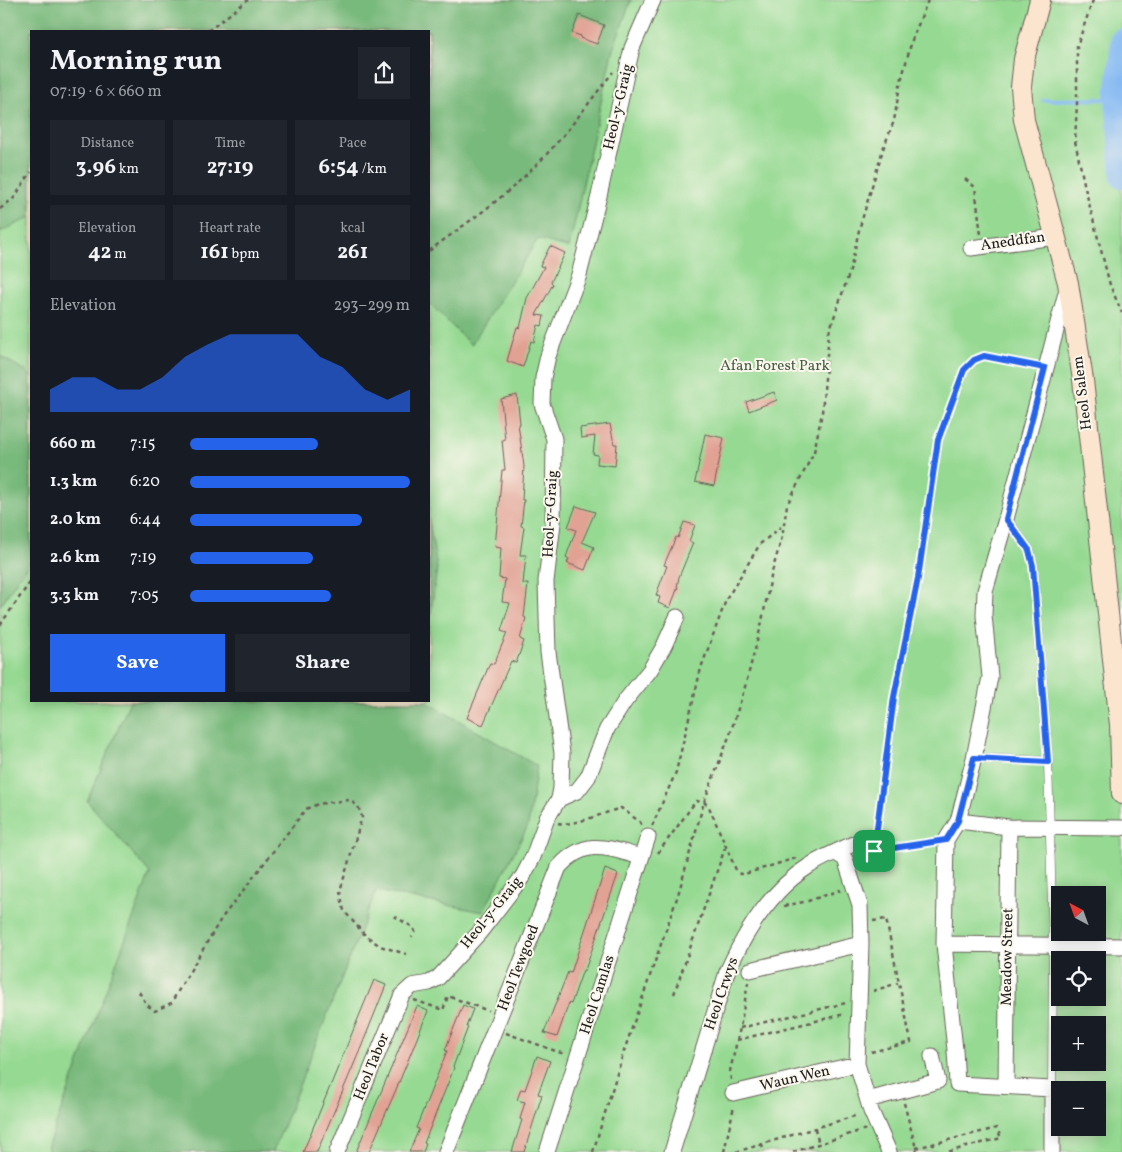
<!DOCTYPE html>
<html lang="en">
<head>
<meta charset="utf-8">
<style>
  :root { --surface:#171b24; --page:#20242c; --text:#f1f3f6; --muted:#9ea1a6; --accent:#2563eb }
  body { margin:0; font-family:Vollkorn,serif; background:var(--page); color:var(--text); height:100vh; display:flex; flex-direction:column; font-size:19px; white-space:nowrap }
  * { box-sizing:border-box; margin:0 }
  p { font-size:16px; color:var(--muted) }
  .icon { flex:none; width:28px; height:28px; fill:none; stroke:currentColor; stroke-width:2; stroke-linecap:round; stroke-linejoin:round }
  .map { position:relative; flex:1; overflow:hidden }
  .panel { position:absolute; left:30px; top:30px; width:400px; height:672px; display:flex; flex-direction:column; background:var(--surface); border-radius:0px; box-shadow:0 2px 12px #0003 }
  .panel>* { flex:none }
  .needle { width:32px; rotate:319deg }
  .tools { position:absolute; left:1051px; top:886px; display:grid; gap:10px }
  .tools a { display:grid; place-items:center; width:55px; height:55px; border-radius:0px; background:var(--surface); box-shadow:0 2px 12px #0003; font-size:25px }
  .pin { position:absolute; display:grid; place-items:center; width:42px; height:42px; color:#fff; margin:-21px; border-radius:10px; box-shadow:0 2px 8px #0006 }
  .round { display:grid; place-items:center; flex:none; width:52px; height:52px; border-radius:0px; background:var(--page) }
  .overview { display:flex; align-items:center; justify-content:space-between; height:85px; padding:0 20px }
  h1 { font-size:28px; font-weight:700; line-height:38px }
  .figures { display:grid; grid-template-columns:repeat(3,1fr); gap:8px; height:85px; padding:5px 20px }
  .figures div { display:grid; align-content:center; border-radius:0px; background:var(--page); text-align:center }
  .figures b { font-size:21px; font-weight:700 }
  .figures small { font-size:14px; font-weight:400 }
  .figures p { font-size:14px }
  .chart { height:140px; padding:10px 20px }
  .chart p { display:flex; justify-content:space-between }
  .chart svg { width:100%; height:90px; margin-top:5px; fill:var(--accent); opacity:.7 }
  .action { display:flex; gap:10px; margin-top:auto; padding:10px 20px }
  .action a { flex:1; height:58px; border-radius:0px; background:var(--accent); color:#fff; font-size:20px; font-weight:700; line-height:58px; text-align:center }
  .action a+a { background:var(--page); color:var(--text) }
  ul { padding:0 20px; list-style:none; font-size:16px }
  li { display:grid; grid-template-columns:80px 60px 1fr; align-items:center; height:38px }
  li i { height:12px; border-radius:6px; background:var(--accent) }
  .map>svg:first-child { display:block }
  .green { fill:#95d992; stroke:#587a57; fill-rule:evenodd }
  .forest { fill:#78b97c; stroke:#4a6a4c }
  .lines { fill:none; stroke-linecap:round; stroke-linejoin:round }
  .stream { stroke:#85b9f3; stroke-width:4 }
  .river { stroke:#85b9f3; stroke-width:22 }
  .building { fill:#e1a294 }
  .lane-casing { stroke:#686158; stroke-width:9 }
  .street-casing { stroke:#686158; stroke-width:17 }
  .secondary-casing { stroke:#686158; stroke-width:22 }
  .path { stroke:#686158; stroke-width:2.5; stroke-dasharray:4 4; stroke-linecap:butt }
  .lane { stroke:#fff; stroke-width:8 }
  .street { stroke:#fff; stroke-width:15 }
  .secondary { stroke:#fbe5cf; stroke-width:20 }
  .route-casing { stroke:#fff; stroke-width:10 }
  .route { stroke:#2563eb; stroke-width:6 }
  .labels { text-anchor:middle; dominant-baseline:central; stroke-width:4; stroke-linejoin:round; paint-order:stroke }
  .street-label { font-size:15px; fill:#1c1c1c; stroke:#fbf7ec }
  .park-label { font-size:15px; fill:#465e45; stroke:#fbf7ec }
</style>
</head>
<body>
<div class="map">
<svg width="1122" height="1152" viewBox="0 0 1122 1152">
  <rect width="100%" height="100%" fill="#fbf7ec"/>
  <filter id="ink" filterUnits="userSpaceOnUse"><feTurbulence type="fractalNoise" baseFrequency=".02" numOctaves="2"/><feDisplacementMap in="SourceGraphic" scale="10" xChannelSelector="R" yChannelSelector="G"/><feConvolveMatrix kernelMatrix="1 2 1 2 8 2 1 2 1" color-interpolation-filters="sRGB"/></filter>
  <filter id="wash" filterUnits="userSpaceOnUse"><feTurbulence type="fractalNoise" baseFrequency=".0096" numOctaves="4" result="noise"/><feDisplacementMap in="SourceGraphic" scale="20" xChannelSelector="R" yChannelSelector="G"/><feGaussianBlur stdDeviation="1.12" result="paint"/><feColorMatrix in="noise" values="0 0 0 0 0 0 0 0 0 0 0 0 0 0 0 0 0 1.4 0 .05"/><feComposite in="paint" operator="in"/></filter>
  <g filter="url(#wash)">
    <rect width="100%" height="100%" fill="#f4e2c7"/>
    <path class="green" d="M0,0H1122V1152H0ZM31,31H429V701H31ZM1060,895H1098V932H1060ZM1060,960H1098V998H1060ZM1060,1025H1098V1062H1060ZM1060,1090H1098V1128H1060Z"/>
    <path class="forest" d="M0,0H631L612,52L569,248L538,239L471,345L429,303V31H31V217L0,232Z
      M0,356L26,371L31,377V560L0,606Z
      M429,520L437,568L429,627Z
      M130,701H425L537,766L528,826L483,912L376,891L273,1152H50L47,1148L150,873L87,801Z"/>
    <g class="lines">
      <path class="stream" d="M1043,100L1116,99"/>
      <path class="river" d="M1122,39L1116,99L1122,177"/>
    </g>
    <g id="blocks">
      <path class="building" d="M579,15L604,25L597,44L580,38L581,36L572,33Z
        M550,246L565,253L551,282L553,284L536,315L544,316L542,326L538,325L534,342L531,341L523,367L507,361L517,327L520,328L527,298L544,267L540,266Z
        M774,392L777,400L749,411L746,402Z
        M517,395L520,424H518L524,466L522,500H524L521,526L524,527L520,555H526L523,584H528L524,617L526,618L520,639L524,641L516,663L511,661L483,725L467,718L490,663L494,664L507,633L501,631L510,603L502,602L505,579L499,578L501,548L495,547L502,470H505L502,440H505L501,399Z
        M610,424L614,444H617L615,466L597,464L598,455L593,454L595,436L581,438L580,428Z
        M705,434L724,438L714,486L695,482Z
        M576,506L595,512L582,542L594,547L585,570L567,563L569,559L566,557L576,530L568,527Z
        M684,522L695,525L689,541L693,543L679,577L677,587H678L670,608L658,603L660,597L656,595L667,566L664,565L676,537L678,538Z
        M605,869L618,874L585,970H583L571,1004L569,1003L557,1037L544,1033L568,972L571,973Z
        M374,980L386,985L362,1045L317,1152H303Z
        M463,1005L473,1009L466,1027H468L453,1067L454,1068L424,1143L426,1144L423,1152H409L419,1129L416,1128L447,1051L445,1050Z
        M417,1006L428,1011L398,1085L369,1152H356Z
        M537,1056L550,1061L538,1094L542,1095L524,1152H512L522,1120L520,1119L525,1102L517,1100L521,1089L525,1090Z"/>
    </g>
  </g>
  <g filter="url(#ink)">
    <use href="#blocks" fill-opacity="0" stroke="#686158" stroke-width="1"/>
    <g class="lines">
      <defs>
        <path id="lane" d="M1007,519L1029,550L1033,565L1048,761
          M974,758L1048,761L1053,946L1052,1089"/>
        <path id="street" d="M971,248L1055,237
          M559,799L577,791L588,777L607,729L625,701L650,670L664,646L677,617
          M958,821L1009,827L1122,828
          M836,853L845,859L860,905L861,944L857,1064L871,1111L889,1152
          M944,944L1122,946
          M750,970L861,944
          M1006,1086L1009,827
          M733,1093L857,1064
          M868,1100L938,1081L932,1056
          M337,1152L402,995L412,986L429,983L438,978L480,932L523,876L533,857L547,818L559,799L561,788L562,753L548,652L546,581L553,523L554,439L542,404L543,378L548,356L579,275L599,196L632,48L653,0
          M446,1152L559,867C586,837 607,848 641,857
          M547,1152L648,837
          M672,1152L727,972C745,932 771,890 809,866C828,854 849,846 869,837
          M1052,1152V1089L957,1084L955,1050L944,944L946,840L958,821L974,758L990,677L984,615L985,591L1006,519L1067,289"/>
        <path id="secondary" d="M1040,0L1024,59L1021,87L1024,120L1068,283L1083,380L1120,725L1122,794"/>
      </defs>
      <use href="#lane" class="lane-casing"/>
      <use href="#street" class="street-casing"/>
      <use href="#secondary" class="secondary-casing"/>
      <path class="path" d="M1093,0L1077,46V103L1075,141L1085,188L1110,285L1122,313
        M208,31L248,0
        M965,179L975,187L981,235
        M0,209L14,198L31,172
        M429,251C462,226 499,202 529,172C561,142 586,106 613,72
        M0,625L31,581
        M558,823C572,827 606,812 621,808L640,822L642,826
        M652,826L676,772L701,668L726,600L760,544L781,527
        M877,827L894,697L918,578L938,440L964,370L974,360L984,356L1034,366
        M871,852L934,842
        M658,853L696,801L704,802L709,807L736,870L740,874L748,873L796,858
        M784,906L808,901L841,890
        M394,916L411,926L415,931L412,937
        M873,991L898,983
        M139,992L147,1005L155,1011L171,1003L221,919L306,809L318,804L349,800L358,806L362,817L340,891L344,911L365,935L380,946L406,954
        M674,994L725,848
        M414,1000L443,1010L448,996L489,1011
        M740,1028L846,1003
        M506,1033L564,1054
        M737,1040L845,1014
        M871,1052L911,1042L886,919L873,921
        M731,1080L730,1071L740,1028L748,983
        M904,1103L917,1152
        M815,1129L819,1144
        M762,1144L764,1152
        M916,1148L997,1128L1001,1138L947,1152
        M593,1152L624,1051L678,895L704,802L730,734L745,687L761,626L772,572L782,537L787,505L814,452L822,413L829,332L850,271L859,230L883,149L894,121L900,85L912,40L928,0
        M724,1152L734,1106
        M736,1152L858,1115
        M793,1152L866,1129"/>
      <use href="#lane" class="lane"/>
      <use href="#street" class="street"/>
      <use href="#secondary" class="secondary"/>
    </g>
  </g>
  <g class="lines" filter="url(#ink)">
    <defs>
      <path id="route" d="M984,356L1045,368L1006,519L1029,550L1033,566L1048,762L974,758L958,821L946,840L874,851L894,697L918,578L938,440L964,370L974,360Z"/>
    </defs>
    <use href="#route" class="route-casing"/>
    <use href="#route" class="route"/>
  </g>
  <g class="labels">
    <g class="street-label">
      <text transform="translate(619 107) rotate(-77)">Heol-y-Graig</text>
      <text transform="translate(1013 242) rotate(-8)">Aneddfan</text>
      <text transform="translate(1083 393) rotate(-97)">Heol Salem</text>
      <text transform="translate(551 514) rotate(-87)">Heol-y-Graig</text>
      <text transform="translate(492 913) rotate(-51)">Heol-y-Graig</text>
      <text transform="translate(1008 957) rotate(-89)">Meadow Street</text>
      <text transform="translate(519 968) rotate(-69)">Heol Tewgoed</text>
      <text transform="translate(722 994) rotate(-71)">Heol Crwys</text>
      <text transform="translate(598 995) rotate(-72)">Heol Camlas</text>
      <text transform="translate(372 1067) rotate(-68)">Heol Tabor</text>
      <text transform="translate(795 1079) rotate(-13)">Waun Wen</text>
    </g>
    <g class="park-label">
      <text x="775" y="366">Afan Forest Park</text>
    </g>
  </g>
</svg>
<div class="tools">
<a><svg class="needle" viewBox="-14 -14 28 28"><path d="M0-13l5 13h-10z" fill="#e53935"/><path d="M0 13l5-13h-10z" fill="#9ea1a6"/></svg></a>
<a><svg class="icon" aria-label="locate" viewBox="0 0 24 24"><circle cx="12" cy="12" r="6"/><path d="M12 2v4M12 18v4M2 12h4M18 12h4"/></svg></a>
<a>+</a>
<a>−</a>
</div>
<div class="pin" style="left:874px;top:851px;background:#1e9e55"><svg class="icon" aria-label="arrive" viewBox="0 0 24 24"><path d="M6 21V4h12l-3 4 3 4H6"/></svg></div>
<section class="panel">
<div class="overview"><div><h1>Morning run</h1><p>07:19 · 6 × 660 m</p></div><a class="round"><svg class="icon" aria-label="share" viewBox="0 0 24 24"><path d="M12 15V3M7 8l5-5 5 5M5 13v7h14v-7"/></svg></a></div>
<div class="figures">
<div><p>Distance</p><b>3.96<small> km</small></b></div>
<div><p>Time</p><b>27:19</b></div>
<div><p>Pace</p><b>6:54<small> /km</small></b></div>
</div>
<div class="figures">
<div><p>Elevation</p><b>42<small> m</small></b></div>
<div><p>Heart rate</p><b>161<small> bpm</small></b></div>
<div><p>kcal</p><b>261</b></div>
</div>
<div class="chart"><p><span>Elevation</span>293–299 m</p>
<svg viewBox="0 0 160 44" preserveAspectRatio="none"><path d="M0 44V33L10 27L20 27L30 33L40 33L50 27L60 17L70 11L80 6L90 6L100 6L110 6L120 17L130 22L140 33L150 38L160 33V44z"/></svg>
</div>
<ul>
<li><b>660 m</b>7:15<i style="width:58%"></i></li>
<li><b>1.3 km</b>6:20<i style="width:100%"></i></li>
<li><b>2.0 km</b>6:44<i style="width:78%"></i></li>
<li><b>2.6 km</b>7:19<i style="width:56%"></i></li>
<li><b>3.3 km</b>7:05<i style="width:64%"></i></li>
</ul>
<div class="action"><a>Save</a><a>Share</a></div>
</section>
</div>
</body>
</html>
